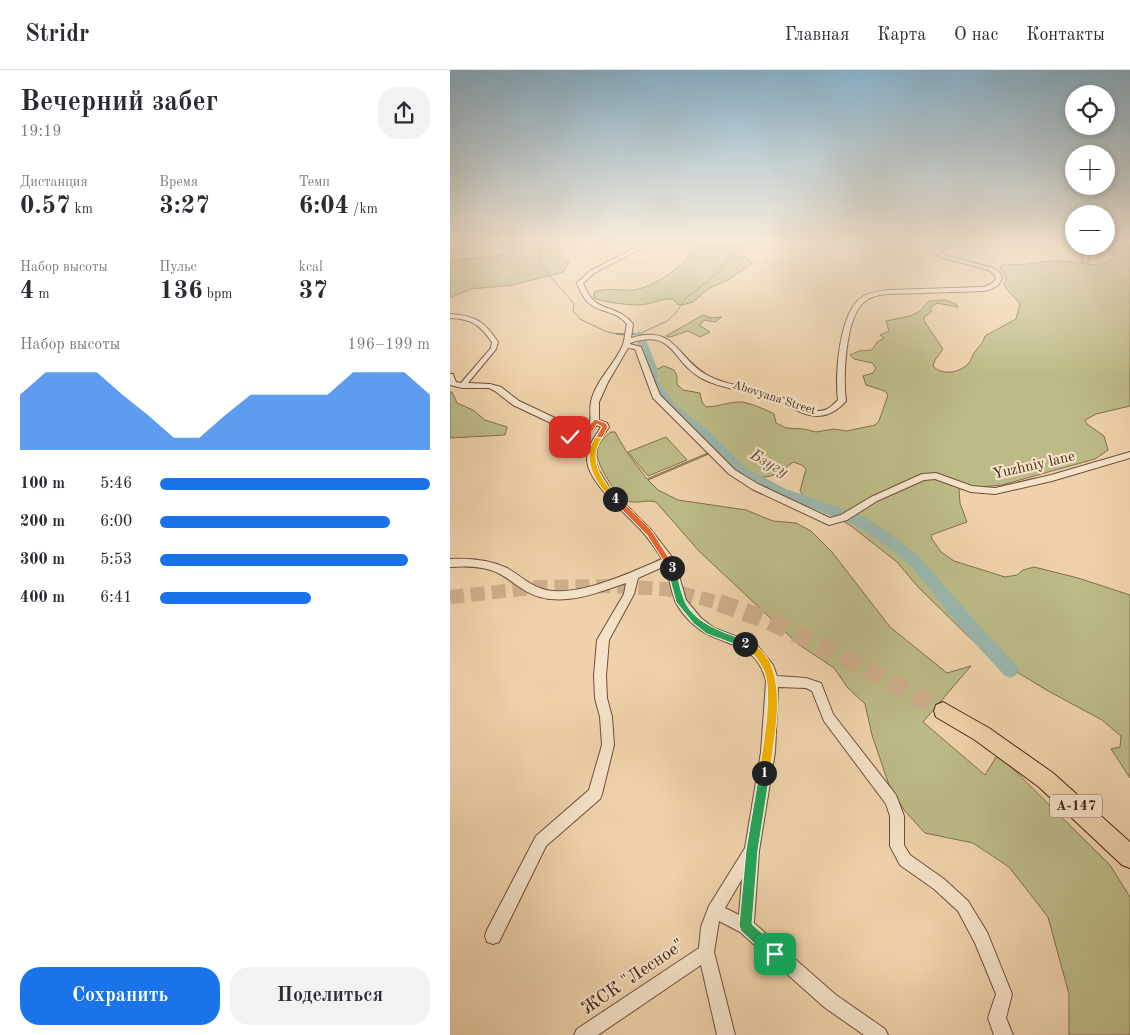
<!DOCTYPE html>
<html lang="ru">
<head>
<meta charset="utf-8">
<style>
  :root { --surface:#fff; --page:#f2f2f3; --text:#2b2b33; --muted:#7c7c81; --line:#e1e1e2; --accent:#1a73e8 }
  body { margin:0; font-family:"Old Standard TT",serif; background:var(--page); color:var(--text); height:100vh; display:flex; flex-direction:column; font-size:19px; white-space:nowrap }
  * { box-sizing:border-box; margin:0 }
  p { font-size:16px; color:var(--muted) }
  .icon { flex:none; width:28px; height:28px; fill:none; stroke:currentColor; stroke-width:2; stroke-linecap:round; stroke-linejoin:round }
  .map { position:relative; flex:1; overflow:hidden }
  .details { display:flex; flex-direction:column; background:var(--surface); width:450px }
  .details>* { flex:none }
  .buttons { position:absolute; left:615px; top:15px; display:grid; gap:10px }
  .buttons a { display:grid; place-items:center; width:50px; height:50px; border-radius:50%; background:var(--surface); box-shadow:0 2px 8px #0003; font-size:25px }
  .pin { position:absolute; display:grid; place-items:center; width:42px; height:42px; color:#fff; margin:-21px; border-radius:10px; box-shadow:0 2px 8px #0006 }
  .km { position:absolute; width:25px; height:25px; margin:-12px; border-radius:50%; background:#222; color:#fff; font-size:14px; line-height:25px; text-align:center }
  .round { display:grid; place-items:center; flex:none; width:52px; height:52px; border-radius:20px; background:var(--page) }
  .head { display:flex; align-items:center; justify-content:space-between; height:85px; padding:0 20px }
  h1 { font-size:28px; font-weight:700; line-height:38px }
  .metrics { display:grid; grid-template-columns:repeat(3,1fr); gap:8px; height:85px; padding:5px 20px }
  .metrics div { display:grid; align-content:center }
  .metrics b { font-size:25px; font-weight:700 }
  .metrics small { font-size:14px; font-weight:400 }
  .metrics p { font-size:14px }
  .chart { height:140px; padding:10px 20px }
  .chart p { display:flex; justify-content:space-between }
  .chart svg { width:100%; height:90px; margin-top:5px; fill:var(--accent); opacity:.7 }
  .cta { display:flex; gap:10px; margin-top:auto; padding:10px 20px }
  .cta a { flex:1; height:58px; border-radius:20px; background:var(--accent); color:#fff; font-size:20px; font-weight:700; line-height:58px; text-align:center }
  .cta a+a { background:var(--page); color:var(--text) }
  ul { padding:0 20px; list-style:none; font-size:16px }
  li { display:grid; grid-template-columns:80px 60px 1fr; align-items:center; height:38px }
  li i { height:12px; border-radius:6px; background:var(--accent) }
  header { display:flex; align-items:center; gap:30px; box-sizing:border-box; height:70px; padding:0 25px; background:var(--surface); border-bottom:1px solid var(--line) }
  header strong { font-size:24px }
  nav { display:flex; gap:28px; margin-inline-start:auto; font-size:18px }
  main { display:flex; flex:1; min-height:0 }
  .map>svg:first-child { display:block }
  .green { fill:#bcbb87; stroke:#806e4d }
  .lines { fill:none; stroke-linecap:round; stroke-linejoin:round }
  .stream-far1 { stroke:#787b6f; stroke-width:1 }
  .stream { stroke:#787b6f; stroke-width:2 }
  .river { fill:#9ab7ad; fill-rule:evenodd }
  .highway-tunnel-far1 { stroke:#cdaf8d; stroke-width:14; stroke-dasharray:14 7; stroke-linecap:butt }
  .highway-tunnel { stroke:#cdaf8d; stroke-width:18; stroke-dasharray:18 9; stroke-linecap:butt }
  .minor-casing { stroke:#704d39; stroke-width:2 }
  .highway-casing { stroke:#452113; stroke-width:2 }
  .minor { fill:#f5e2c8; fill-rule:evenodd }
  .highway { fill:#efd2ab; fill-rule:evenodd }
  .split-1 { fill:#22a559; stroke:#fff }
  .split-2 { fill:#f5b400; stroke:#fff }
  .split-3 { fill:#22a559; stroke:#fff }
  .split-4 { fill:#f0652b; stroke:#fff }
  .split-5 { fill:#f5b400; stroke:#fff }
  .split-6 { fill:#f0652b; stroke:#fff }
  .labels { text-anchor:middle; dominant-baseline:central; stroke-width:4.5; stroke-linejoin:round; paint-order:stroke }
  .far-street-label { font-size:12px; fill:#452113; stroke:#f5e2c8 }
  .shield { fill:#f5e2c8; stroke:#7a5b49; stroke-width:1 }
  .shield-label { font-size:14px; font-weight:bold; fill:#452113 }
  .street-label { font-size:15px; fill:#452113; stroke:#f5e2c8 }
  .water-label { font-size:16px; font-style:italic; fill:#5a463a; stroke:#f5e2c8 }
  .near-street-label { font-size:18px; fill:#452113; stroke:#f5e2c8 }
</style>
</head>
<body>
<header>
<strong>Stridr</strong>
<nav><a>Главная</a><a>Карта</a><a>О нас</a><a>Контакты</a></nav>
</header>
<main>
<section class="details">
<div class="head"><div><h1>Вечерний забег</h1><p>19:19</p></div><a class="round"><svg class="icon" aria-label="share" viewBox="0 0 24 24"><path d="M12 15V3M7 8l5-5 5 5M5 13v7h14v-7"/></svg></a></div>
<div class="metrics">
<div><p>Дистанция</p><b>0.57<small> km</small></b></div>
<div><p>Время</p><b>3:27</b></div>
<div><p>Темп</p><b>6:04<small> /km</small></b></div>
</div>
<div class="metrics">
<div><p>Набор высоты</p><b>4<small> m</small></b></div>
<div><p>Пульс</p><b>136<small> bpm</small></b></div>
<div><p>kcal</p><b>37</b></div>
</div>
<div class="chart"><p><span>Набор высоты</span>196–199 m</p>
<svg viewBox="0 0 160 44" preserveAspectRatio="none"><path d="M0 44V17L10 6L20 6L30 6L40 17L50 27L60 38L70 38L80 27L90 17L100 17L110 17L120 17L130 6L140 6L150 6L160 17V44z"/></svg>
</div>
<ul>
<li><b>100 m</b>5:46<i style="width:100%"></i></li>
<li><b>200 m</b>6:00<i style="width:85%"></i></li>
<li><b>300 m</b>5:53<i style="width:92%"></i></li>
<li><b>400 m</b>6:41<i style="width:56%"></i></li>
</ul>
<div class="cta"><a>Сохранить</a><a>Поделиться</a></div>
</section>
<div class="map">
<svg width="680" height="965" viewBox="0 0 680 965">
  <rect width="100%" height="100%" fill="#efd2ab"/>
  <filter id="stains"><feTurbulence type="fractalNoise" baseFrequency=".004" numOctaves="4"/><feColorMatrix values="0 0 0 0 .2 0 0 0 0 .09 0 0 0 0 .02 0 0 0 .5 -.17"/></filter>
  <radialGradient id="worn" r=".72"><stop offset=".6" stop-color="#630" stop-opacity="0"/><stop offset="1" stop-color="#630" stop-opacity=".3"/></radialGradient>
  <path class="green" d="M38,171H110L112,174L107,178L110,184L119,192L113,202L63,215L21,219L0,228V191L52,185L54,176L37,174Z
    M243,171H281L293,178V185L303,193L278,210L259,218L243,232L232,235L227,234L223,229C210,228 201,235 188,235C178,235 152,232 144,228V222C158,217 168,221 182,220C201,219 237,196 243,177L240,174Z
    M680,175V336L646,344L635,350L637,354L654,366L658,380L645,389L552,415L509,419L510,433L517,452L481,465L482,469L491,482L504,491L555,507L567,505L573,500L584,497L628,508L680,525V708L661,679L670,677L671,666L652,650L600,622L555,595L521,569L468,517L447,492L401,456L356,429L350,421L356,399L352,395L343,392C337,397 330,402 323,405C302,414 283,392 268,380L198,410L208,420L228,430L296,440L323,451L346,453L361,461L382,482L440,557L497,603L521,596L473,652L535,705L548,684L660,795L680,827V965H619V924L598,847L559,797L523,773L475,763L454,740L439,715L422,665L415,634L398,618L384,598L348,574L249,481L206,432C196,429 185,435 175,430C166,425 147,395 147,384C146,375 154,367 161,362H165L176,381L197,409L267,379C245,355 205,337 201,302L214,296L224,300L227,306V314L233,320L250,323L252,332L256,337C267,337 278,332 289,332C296,331 317,340 324,344L326,353L336,358L354,359L366,362L384,359L397,361L425,355L429,351L438,325L435,321L416,315L413,306L423,303L426,298L422,293L404,289L400,285L409,281L422,280L427,272L434,268L430,265L439,261L436,251L460,246L469,242L479,231L495,230L506,234L508,237L487,233L481,237V242L474,247V251L493,279L485,290L483,296C492,306 509,303 518,294C521,291 522,286 524,283C528,277 533,274 535,266L566,249L570,234L554,216L556,208L550,197L554,194C572,197 589,191 608,191C628,191 641,199 661,191L665,183Z
    M253,245L261,248L272,247L265,252L255,250L249,255L260,262L250,267L238,261L220,267L216,266Z
    M0,322H2L7,333L23,340L35,350L57,357L55,365L0,368Z
    M216,367L237,390L198,406L178,382Z"/>
  <g class="lines">
    <path class="stream-far1" d="M91,171L90,189L92,197L120,229L124,234L123,241L130,249L157,262L173,265L189,264L217,251L225,244L235,229L269,202L281,184L309,172"/>
    <path class="stream" d="M167,264H189"/>
    <path class="river" d="M189,261L194,264L207,298L208,311L225,334L259,361L296,398L336,419L413,446L441,464L470,487L520,545L566,595L569,600L566,605L560,608L554,605L508,555L460,495L431,472L403,454L326,425L286,404L251,367L217,338L198,313L197,298L184,264Z"/>
    <path class="highway-tunnel-far1" d="M0,527L91,517L159,516L216,519L273,534"/>
    <path class="highway-tunnel" d="M269,533C348,558 420,601 493,641"/>
    <defs>
      <path id="minor" d="M199,171H206L144,203L133,213C145,246 166,232 183,254L181,268C226,254 225,287 257,305C280,318 309,316 333,328C344,333 356,341 369,341C377,341 382,336 388,330C385,305 389,242 412,227C420,222 430,221 438,220L534,217L544,212L546,208L544,204L539,200L490,187L484,182L490,171H496L490,182L494,185L543,198L549,202L552,208C549,217 542,219 534,221L438,224C429,225 420,226 413,233C395,250 393,308 396,331C388,340 378,346 366,346C352,345 339,336 327,330C303,320 276,321 253,309C220,292 226,258 180,273V274L191,277L210,325L285,400L308,414L380,448L391,445L421,427L472,404L486,403L522,416L545,418L601,405L680,382V388L602,411L545,424L521,422L485,409L474,410L427,431L397,450L379,455L302,419L279,404L203,328L185,279L178,278L158,312L149,332V350L157,353L159,357L148,373L145,389L148,399L160,419L202,461L222,487L228,502L236,530L251,548L264,558L306,574L323,595L327,606L356,608L371,613L383,644L446,725L454,746V775L460,785L494,809L518,831L537,862L562,924L556,948L563,965H544L538,948L546,924L525,873L508,841L484,819L450,795L440,776V746L436,734L374,651L362,621L356,618L328,617L325,682L309,781L304,853L386,925L435,959L438,965H414L374,937L290,862L269,851L264,882L285,965H267L251,895L148,965H124L127,959L249,878L251,857L259,836L295,778L311,682L316,611C305,567 269,579 243,554C237,549 230,540 226,533C221,522 220,508 215,496L188,508L184,524L159,570L156,606L157,628L162,647L164,675L152,724L150,729L96,776L49,872L43,874L37,872L35,866L37,860L86,766L139,720L152,675L150,647L145,628L144,606L147,570L174,524L176,513C149,522 119,535 90,527C74,523 63,511 50,504C35,496 16,496 0,497V489C19,488 40,490 57,498C68,504 78,514 90,518C121,531 182,502 212,489C207,481 202,473 196,466C181,447 136,413 137,388C138,375 145,367 151,357L147,355L135,368H114L99,352L63,335L45,321L39,318H12L0,315V304H3L6,312L11,313L41,278L42,272C29,254 22,249 0,248V244C26,246 34,251 48,272L46,279L18,313L40,314L51,317L69,331L105,348L119,363H130C146,349 138,350 141,332C145,312 163,296 172,277C175,271 175,262 177,254C159,233 140,250 127,213L140,201ZM292,809L289,845L275,838Z
        M604,171H624V175Z
        M636,176H642L638,191L635,193L632,191Z"/>
      <path id="highway" d="M493,632L539,658L603,703L680,772V798L672,795L589,717L525,670L486,647L484,641L486,635Z"/>
    </defs>
    <use href="#minor" class="minor-casing"/>
    <use href="#highway" class="highway-casing"/>
    <use href="#minor" class="minor"/>
    <use href="#highway" class="highway"/>
  </g>
  <linearGradient id="sky" x2="0" y2="1"><stop stop-color="#89b5d0"/><stop offset="0.56" stop-color="#f8ebd9"/><stop offset="1" stop-color="#f8ebd9" stop-opacity="0"/></linearGradient>
  <rect width="680" height="306" fill="url(#sky)"/>
  <path class="split-1" d="M314,698L318,699L320,703L308,780L302,854L330,880L332,884L330,889L325,891L321,889L291,861L289,856L296,780L309,703L310,699Z"/>
  <path class="split-2" d="M295,570C344,588 324,664 320,703L318,707L314,708L310,707L309,703C312,680 324,619 313,599C310,593 305,585 299,581C296,578 293,578 290,574Z"/>
  <path class="split-3" d="M222,495L226,498C228,508 230,519 234,529C243,554 276,563 298,571V577L295,578L257,564L244,554L226,532L217,498Z"/>
  <path class="split-4" d="M163,427H168L202,461L224,496V500H219L197,465L163,431Z"/>
  <path class="split-5" d="M147,365L153,367C137,388 151,411 168,427V431H163C145,413 129,388 147,365Z"/>
  <path class="split-6" d="M145,349L156,353L158,357L152,368L146,367L152,357L147,354C141,366 131,371 118,368V366L126,365L133,362Z"/>
  <g class="labels">
    <g class="far-street-label">
      <text transform="translate(324 328) rotate(18)">Abovyana Street</text>
    </g>
    <rect class="shield" x="600" y="724.5" width="52" height="23" rx="4"/>
    <g class="shield-label">
      <text x="626" y="736">А-147</text>
    </g>
    <g class="street-label">
      <text transform="translate(584 396) rotate(-13)">Yuzhniy lane</text>
    </g>
    <g class="water-label">
      <text transform="translate(319 394) rotate(29)">Бзугу</text>
    </g>
    <g class="near-street-label">
      <text transform="translate(183 907) rotate(-34)">ЖСК "Лесное"</text>
    </g>
  </g>
  <rect width="100%" height="100%" filter="url(#stains)"/>
  <rect width="100%" height="100%" fill="url(#worn)"/>
</svg>
<div class="buttons">
<a><svg class="icon" aria-label="locate" viewBox="0 0 24 24"><circle cx="12" cy="12" r="6"/><path d="M12 2v4M12 18v4M2 12h4M18 12h4"/></svg></a>
<a>+</a>
<a>−</a>
</div>
<div class="pin" style="left:325px;top:884px;background:#1e9e55"><svg class="icon" aria-label="arrive" viewBox="0 0 24 24"><path d="M6 21V4h12l-3 4 3 4H6"/></svg></div>
<div class="pin" style="left:120px;top:367px;background:#d93025"><svg class="icon" aria-label="check" viewBox="0 0 24 24"><path d="M5 12l5 5 9-10"/></svg></div>
<b class="km" style="left:314px;top:703px">1</b>
<b class="km" style="left:295px;top:574px">2</b>
<b class="km" style="left:222px;top:498px">3</b>
<b class="km" style="left:165px;top:429px">4</b>
</div>
</main>
</body>
</html>
